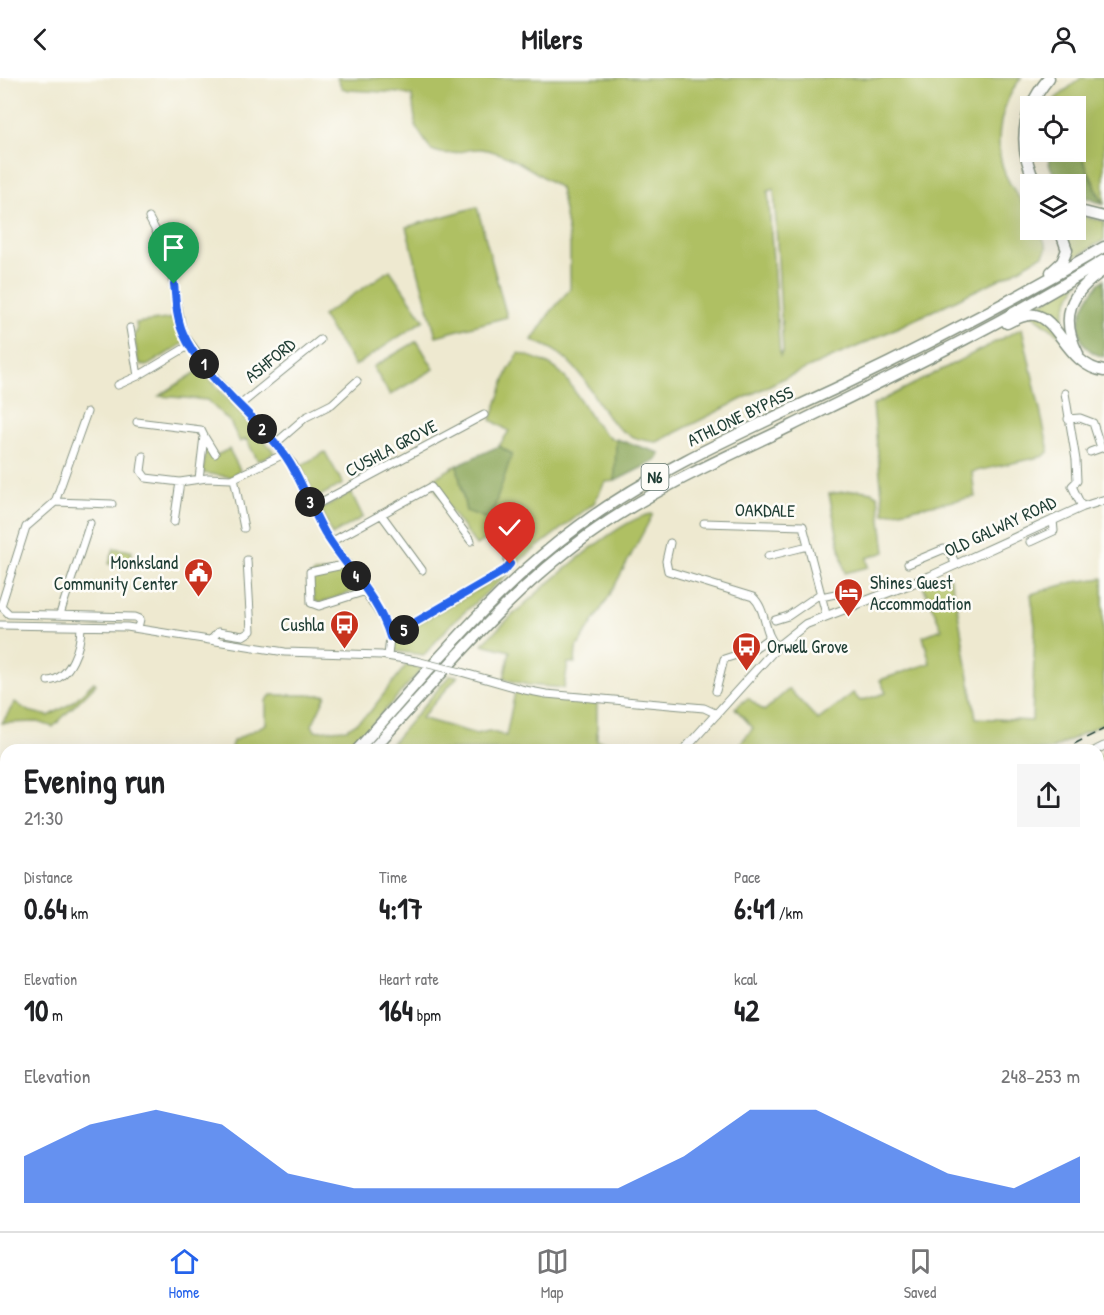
<!DOCTYPE html>
<html lang="en">
<head>
<meta charset="utf-8">
<style>
  :root { --surface:#fff; --page:#f6f6f6; --text:#202124; --muted:#757577; --line:#e0e0e0; --accent:#2563eb }
  body { margin:0; font-family:"Patrick Hand",sans-serif; background:var(--page); color:var(--text); height:100vh; display:flex; flex-direction:column; font-size:22px; white-space:nowrap }
  * { box-sizing:border-box; margin:0 }
  p { font-size:20px; color:var(--muted) }
  .icon { flex:none; width:33px; height:33px; fill:none; stroke:currentColor; stroke-width:2; stroke-linecap:round; stroke-linejoin:round }
  .map { position:relative; flex:1; overflow:hidden }
  .side { position:absolute; left:0px; top:666px; width:1104px; height:488px; display:flex; flex-direction:column; background:var(--surface); border-radius:18px 18px 0 0; box-shadow:0 6px 24px #0002 }
  .side>* { flex:none }
  .controls { position:absolute; left:1020px; top:18px; display:grid; gap:12px }
  .controls a { display:grid; place-items:center; width:66px; height:66px; border-radius:0px; background:var(--surface); box-shadow:0 6px 24px #0002; font-size:30px }
  .pin { position:absolute; display:grid; place-items:center; width:51px; height:51px; color:#fff; margin:-62px -26px; border-radius:50% 50% 50% 0; rotate:-45deg; box-shadow:0 0 6px #0007 }
  .pin .icon { rotate:45deg }
  .km { position:absolute; width:30px; height:30px; margin:-15px; border-radius:50%; background:#222; color:#fff; font-size:16px; line-height:30px; text-align:center }
  .round { display:grid; place-items:center; flex:none; width:63px; height:63px; border-radius:0px; background:var(--page) }
  .overview { display:flex; align-items:center; justify-content:space-between; height:102px; padding:0 24px }
  h1 { font-size:33px; font-weight:800; line-height:45px }
  .stats { display:grid; grid-template-columns:repeat(3,1fr); gap:9px; height:102px; padding:6px 24px }
  .stats div { display:grid; align-content:center }
  .stats b { font-size:30px; font-weight:800 }
  .stats small { font-size:16px; font-weight:400 }
  .stats p { font-size:16px }
  .chart { height:168px; padding:12px 24px }
  .chart p { display:flex; justify-content:space-between }
  .chart svg { width:100%; height:108px; margin-top:6px; fill:var(--accent); opacity:.7 }
  header { display:flex; justify-content:space-between; align-items:center; height:78px; padding:0 24px; background:var(--surface); font-size:27px; font-weight:800 }
  .dock { display:flex; justify-content:space-around; align-items:center; height:84px; border-top:2px solid var(--line); background:var(--surface); font-size:16px; color:var(--muted) }
  .dock a { display:grid; justify-items:center; gap:3px }
  .dock .selected { color:var(--accent) }
  .map>svg:first-child { display:block }
  .green { fill:#afc063; stroke:#677e4c; stroke-width:1.5; fill-rule:evenodd }
  .forest { fill:#8ba659; stroke:#557246; stroke-width:1.5 }
  .lines { fill:none; stroke-linecap:round; stroke-linejoin:round }
  .minor-casing { stroke:#869382; stroke-width:9 }
  .major-casing { stroke:#869382; stroke-width:10 }
  .highway-casing { stroke:#869382; stroke-width:13 }
  .minor { stroke:#fff; stroke-width:7 }
  .major { stroke:#fff; stroke-width:8 }
  .highway { stroke:#fff; stroke-width:10 }
  .rail { stroke:#1f3d34; stroke-width:1.5; stroke-dasharray:9 4.5; stroke-linecap:butt }
  .minor-bridge-casing { stroke:#869382; stroke-width:9; stroke-linecap:butt }
  .minor-bridge { stroke:#fff; stroke-width:7 }
  .route-casing { stroke:#fff; stroke-width:12 }
  .route { stroke:#2563eb; stroke-width:8 }
  .labels { text-anchor:middle; dominant-baseline:central; stroke-width:5; stroke-linejoin:round; paint-order:stroke }
  .shield { fill:#fdfcf7; stroke:#62766e; stroke-width:1.5 }
  .shield-label { font-size:16px; font-weight:bold; fill:#1f3d34 }
  .street-label { font-size:18px; fill:#1f3d34; stroke:#fdfcf7 }
  .poi-label { font-size:18px; fill:#1f3d34; stroke:#fdfcf7; text-anchor:end }
</style>
</head>
<body>
<header><svg class="icon" aria-label="back" viewBox="0 0 24 24"><path d="M15 5l-7 7 7 7"/></svg>Milers<svg class="icon" aria-label="person" viewBox="0 0 24 24"><circle cx="12" cy="8" r="4"/><path d="M4 21q1-7 8-7t8 7"/></svg></header>
<div class="map">
<svg width="1104" height="1153" viewBox="0 0 1104 1153">
  <rect width="100%" height="100%" fill="#fdfcf7"/>
  <filter id="ink" filterUnits="userSpaceOnUse"><feTurbulence type="fractalNoise" baseFrequency=".0167" numOctaves="2"/><feDisplacementMap in="SourceGraphic" scale="12" xChannelSelector="R" yChannelSelector="G"/><feConvolveMatrix kernelMatrix="1 2 1 2 8 2 1 2 1" color-interpolation-filters="sRGB"/></filter>
  <filter id="wash" filterUnits="userSpaceOnUse"><feTurbulence type="fractalNoise" baseFrequency=".008" numOctaves="4" result="noise"/><feDisplacementMap in="SourceGraphic" scale="24" xChannelSelector="R" yChannelSelector="G"/><feGaussianBlur stdDeviation="1.35" result="paint"/><feColorMatrix in="noise" values="0 0 0 0 0 0 0 0 0 0 0 0 0 0 0 0 0 1.4 0 .05"/><feComposite in="paint" operator="in"/></filter>
  <g filter="url(#wash)">
    <rect width="100%" height="100%" fill="#eee9d0"/>
    <path class="green" d="M337,0H1021C1001,25 993,62 1004,93C1012,116 1030,125 1030,152H1040L1047,170L1043,177L1010,196L863,266L778,303L657,364C600,360 602,314 568,283C557,272 545,268 532,262L549,236L570,211V166L560,110C540,97 505,73 481,71C460,70 455,81 431,72L416,49L412,18L400,15L348,12L342,10ZM774,111L783,273L780,278L768,113Z
      M1081,0H1104V127L1076,66V28H1053L1055,21Z
      M477,129L507,239L436,258L406,149Z
      M1076,137L1104,143V162L1066,185L1062,152H1076Z
      M390,192L424,242L355,288L322,238Z
      M1082,201C1066,220 1060,237 1065,261L1027,233Z
      M174,240L184,265L147,288L142,287L138,283L134,257L137,253L136,245Z
      M1022,250L1049,373L1044,378L972,394L975,419L884,436L873,327Z
      M417,263L434,291L390,317L373,289Z
      M519,275C534,280 549,284 561,295C576,309 598,362 616,361L615,403L605,404L594,425L521,482L515,490L452,545L424,577L394,573V564L400,556L511,493L518,452L508,449L476,467L435,411L438,408L434,400L457,387L466,433L512,376L499,368L509,353L491,342L508,293Z
      M201,291L275,375L258,383L246,361L240,364L230,344L207,322L159,318Z
      M229,371L240,392L231,399L203,395L205,372H210L215,378Z
      M325,374L343,406L316,420L300,388Z
      M859,412L872,414L878,418L885,474L867,480L868,489L845,495L829,416Z
      M351,414L363,439L332,457L321,431Z
      M653,436L608,520L576,571L575,585H568L564,610L528,607L504,601L510,573L482,566C511,538 618,437 653,436Z
      M114,470L132,473L129,488L109,486Z
      M347,493L356,507L354,513L320,525L314,523L311,498L314,495Z
      M948,496L955,517L976,640L1032,643L1035,548L1031,516L1073,504L1103,500L1104,645L1050,672H735L753,650L735,630L748,620L764,633L789,611L818,642L853,615L860,623L886,615L880,602L930,585L923,558L942,551L922,506Z
      M407,586L423,590L349,672H230L233,663L266,646V623L271,617H326L312,647L315,653L347,651L355,646L370,634Z
      M450,597L458,598L421,640L476,656L489,653L506,658L515,614L597,625V663L622,666L614,672H386Z
      M94,604L96,606L53,649L38,644L2,645L15,624L28,633L49,638L72,625Z
      M1104,675V1153H719L714,1148H1098V678Z
      M0,879H6V923H0Z
      M6,1100V1148H37L36,1153H0V1106Z
      M453,1148H520L516,1153H459Z
      M559,1148H623L629,1153H557Z"/>
    <path class="forest" d="M1076,66L1102,126L1076,115V106H1061L1050,89L1047,74H1076Z
      M1104,201V279C1062,267 1081,221 1104,201Z
      M616,361L660,375L657,382L615,403Z
      M499,368L512,376L490,442L466,433L457,387Z
      M148,1148H320L322,1151L328,1148H453L459,1153H144Z
      M623,1148H714L719,1153H629Z"/>
  </g>
  <g filter="url(#ink)">
    <g class="lines">
      <defs>
        <path id="minor" d="M149,140L167,174L183,255L218,303L293,386L325,454L385,544L390,559L388,578
          M130,250L138,298
          M118,307L138,298L190,267
          M1065,315L1076,382L1077,403L1072,408L1082,429
          M240,327L320,262
          M87,334L55,424L26,449L1,528L9,536L135,539L140,541L138,550
          M1068,341L1080,340L1093,345L1101,370L1090,374
          M137,344L201,352L204,358L199,401
          M204,358L215,376
          M276,365L306,339L332,326L357,303
          M143,378L141,393L146,400L180,404L207,400L232,401L284,376
          M234,400L244,450
          M55,424L112,426
          M312,429L484,337
          M381,436L422,492
          M174,444L180,404
          M704,445L803,448L826,536
          M331,464L431,409L471,463
          M1030,464L1054,453L1053,442
          M670,465L666,483L668,493L753,519C767,532 763,555 777,569
          M768,478L808,468
          M348,486L310,494L311,525L319,528L366,513
          M908,486L944,471L950,474L956,487
          M821,519L845,514
          M60,536L90,445
          M775,542L788,538L820,516
          M0,547L127,549L285,574L381,577L416,583
          M390,559L508,490V471
          M211,562L218,554L243,558L251,553L247,482
          M461,594L525,612L546,616L704,630L717,636
          M48,603C71,601 81,568 81,548
          M716,613L724,581L752,572L769,560
          M1096,672L1104,668
          M0,1027L6,1028
          M0,1047L6,1040
          M551,1153L553,1148"/>
        <path id="major" d="M684,672L777,569L806,546L931,498L1082,429L1104,422
          M0,792L6,790
          M539,1153L541,1148"/>
        <path id="highway" d="M1036,106C1017,68 1021,33 1049,0
          M1076,132L1104,139
          M1051,194L1062,184L1067,172L1060,152
          M1007,245C1015,241 1026,235 1035,237C1059,241 1068,288 1104,293
          M1078,276C1059,238 1070,214 1104,192
          M357,672C427,595 494,510 579,448C659,389 752,350 841,308C931,265 1019,219 1104,169
          M372,672C441,597 504,518 587,458C651,412 721,381 791,348C897,296 1004,245 1104,182
          M0,1071L6,1065
          M0,1089L6,1083"/>
      </defs>
      <use href="#minor" class="minor-casing"/>
      <use href="#major" class="major-casing"/>
      <use href="#highway" class="highway-casing"/>
      <use href="#minor" class="minor"/>
      <use href="#major" class="major"/>
      <use href="#highway" class="highway"/>
      <path class="rail" d="M1062,672L1104,651
        M90,1153L101,1148"/>
      <defs>
        <path id="minor-bridge" d="M416,583L461,594"/>
      </defs>
      <use href="#minor-bridge" class="minor-bridge-casing"/>
      <use href="#minor-bridge" class="minor-bridge"/>
    </g>
  </g>
  <g class="lines" filter="url(#ink)">
    <defs>
      <path id="route" d="M174,206C176,222 176,240 183,255C200,295 249,333 277,367C299,393 308,425 325,455C346,490 379,519 390,559L505,492L510,486"/>
    </defs>
    <use href="#route" class="route-casing"/>
    <use href="#route" class="route"/>
  </g>
  <defs>
    <symbol id="civic-pin" viewBox="-11 -11 22 30"><path d="M0 17L-7.5 6A9.5 9.5 0 1 1 7.5 6Z" fill="#c8321e" stroke="#fdfcf7"/><path d="M-.6-6.5H3V-4.5H.6V-3L4-1V1h2V6H-6V1h2V-1L-.6-3ZM-1.2 2.5V6h2.4V2.5Z" fill="#fff"/></symbol>
    <symbol id="hotel-pin" viewBox="-11 -11 22 30"><path d="M0 17L-7.5 6A9.5 9.5 0 1 1 7.5 6Z" fill="#c8321e" stroke="#fdfcf7"/><path d="M-6-4.5h1.5V1H6V5H4.5V3h-9V5H-6ZM-4 0a1.8 1.8 0 1 1 3.6 0ZM.5 0V-2.5h3Q6-2.5 6 0Z" fill="#fff"/></symbol>
    <symbol id="bus-pin" viewBox="-11 -11 22 30"><path d="M0 17L-7.5 6A9.5 9.5 0 1 1 7.5 6Z" fill="#c8321e" stroke="#fdfcf7"/><path d="M-5-6H5V4H4V6H2V4H-2V6H-4V4H-5ZM-3.5-4V0h7V-4ZM-3.5 1.2v1.5H-2V1.2ZM2 1.2v1.5H3.5V1.2Z" fill="#fff"/></symbol>
  </defs>
  <g fill-rule="evenodd">
    <use href="#civic-pin" x="182" y="478" width="33" height="45"/>
    <use href="#hotel-pin" x="832" y="498" width="33" height="45"/>
    <use href="#bus-pin" x="328" y="530" width="33" height="45"/>
    <use href="#bus-pin" x="730" y="552" width="33" height="45"/>
  </g>
  <g class="labels">
    <rect class="shield" x="641.5" y="386" width="27" height="26" rx="4.5"/>
    <g class="shield-label">
      <text x="655" y="399">N6</text>
    </g>
    <g class="street-label">
      <text transform="translate(270 282) rotate(-39)">ASHFORD</text>
      <text transform="translate(740 338) rotate(-26)">ATHLONE BYPASS</text>
      <text transform="translate(391 370) rotate(-28)">CUSHLA GROVE</text>
      <text transform="translate(765 432) rotate(1)">OAKDALE</text>
      <text transform="translate(1000 448) rotate(-25)">OLD GALWAY ROAD</text>
    </g>
    <g class="poi-label">
      <text x="178" y="484">Monksland<tspan x="178" dy="21">Community Center</tspan></text>
      <text x="870" y="504" text-anchor="start">Shines Guest<tspan x="870" dy="21">Accommodation</tspan></text>
      <text x="324" y="546">Cushla</text>
      <text x="767" y="568" text-anchor="start">Orwell Grove</text>
    </g>
  </g>
</svg>
<div class="controls">
<a><svg class="icon" aria-label="locate" viewBox="0 0 24 24"><circle cx="12" cy="12" r="6"/><path d="M12 2v4M12 18v4M2 12h4M18 12h4"/></svg></a>
<a><svg class="icon" aria-label="layers" viewBox="0 0 24 24"><path d="M12 4l9 5-9 5-9-5zM3 14l9 5 9-5"/></svg></a>
</div>
<div class="pin" style="left:174px;top:206px;background:#1e9e55"><svg class="icon" aria-label="arrive" viewBox="0 0 24 24"><path d="M6 21V4h12l-3 4 3 4H6"/></svg></div>
<div class="pin" style="left:510px;top:486px;background:#d93025"><svg class="icon" aria-label="check" viewBox="0 0 24 24"><path d="M5 12l5 5 9-10"/></svg></div>
<b class="km" style="left:204px;top:286px">1</b>
<b class="km" style="left:262px;top:351px">2</b>
<b class="km" style="left:310px;top:424px">3</b>
<b class="km" style="left:356px;top:498px">4</b>
<b class="km" style="left:404px;top:552px">5</b>
<section class="side">
<div class="overview"><div><h1>Evening run</h1><p>21:30</p></div><a class="round"><svg class="icon" aria-label="share" viewBox="0 0 24 24"><path d="M12 15V3M7 8l5-5 5 5M5 13v7h14v-7"/></svg></a></div>
<div class="stats">
<div><p>Distance</p><b>0.64<small> km</small></b></div>
<div><p>Time</p><b>4:17</b></div>
<div><p>Pace</p><b>6:41<small> /km</small></b></div>
</div>
<div class="stats">
<div><p>Elevation</p><b>10<small> m</small></b></div>
<div><p>Heart rate</p><b>164<small> bpm</small></b></div>
<div><p>kcal</p><b>42</b></div>
</div>
<div class="chart"><p><span>Elevation</span>248–253 m</p>
<svg viewBox="0 0 160 44" preserveAspectRatio="none"><path d="M0 44V25L10 12L20 6L30 12L40 32L50 38L60 38L70 38L80 38L90 38L100 25L110 6L120 6L130 19L140 32L150 38L160 25V44z"/></svg>
</div>
</section>
</div>
<nav class="dock">
<a class="selected"><svg class="icon" aria-label="home" viewBox="0 0 24 24"><path d="M3 11l9-7 9 7M6 9v11h12V9"/></svg>Home</a>
<a><svg class="icon" aria-label="map" viewBox="0 0 24 24"><path d="M3 6l6-2 6 2 6-2v14l-6 2-6-2-6 2zM9 4v14M15 6v14"/></svg>Map</a>
<a><svg class="icon" aria-label="saved" viewBox="0 0 24 24"><path d="M7 4h10v16l-5-4-5 4z"/></svg>Saved</a>
</nav>
</body>
</html>
